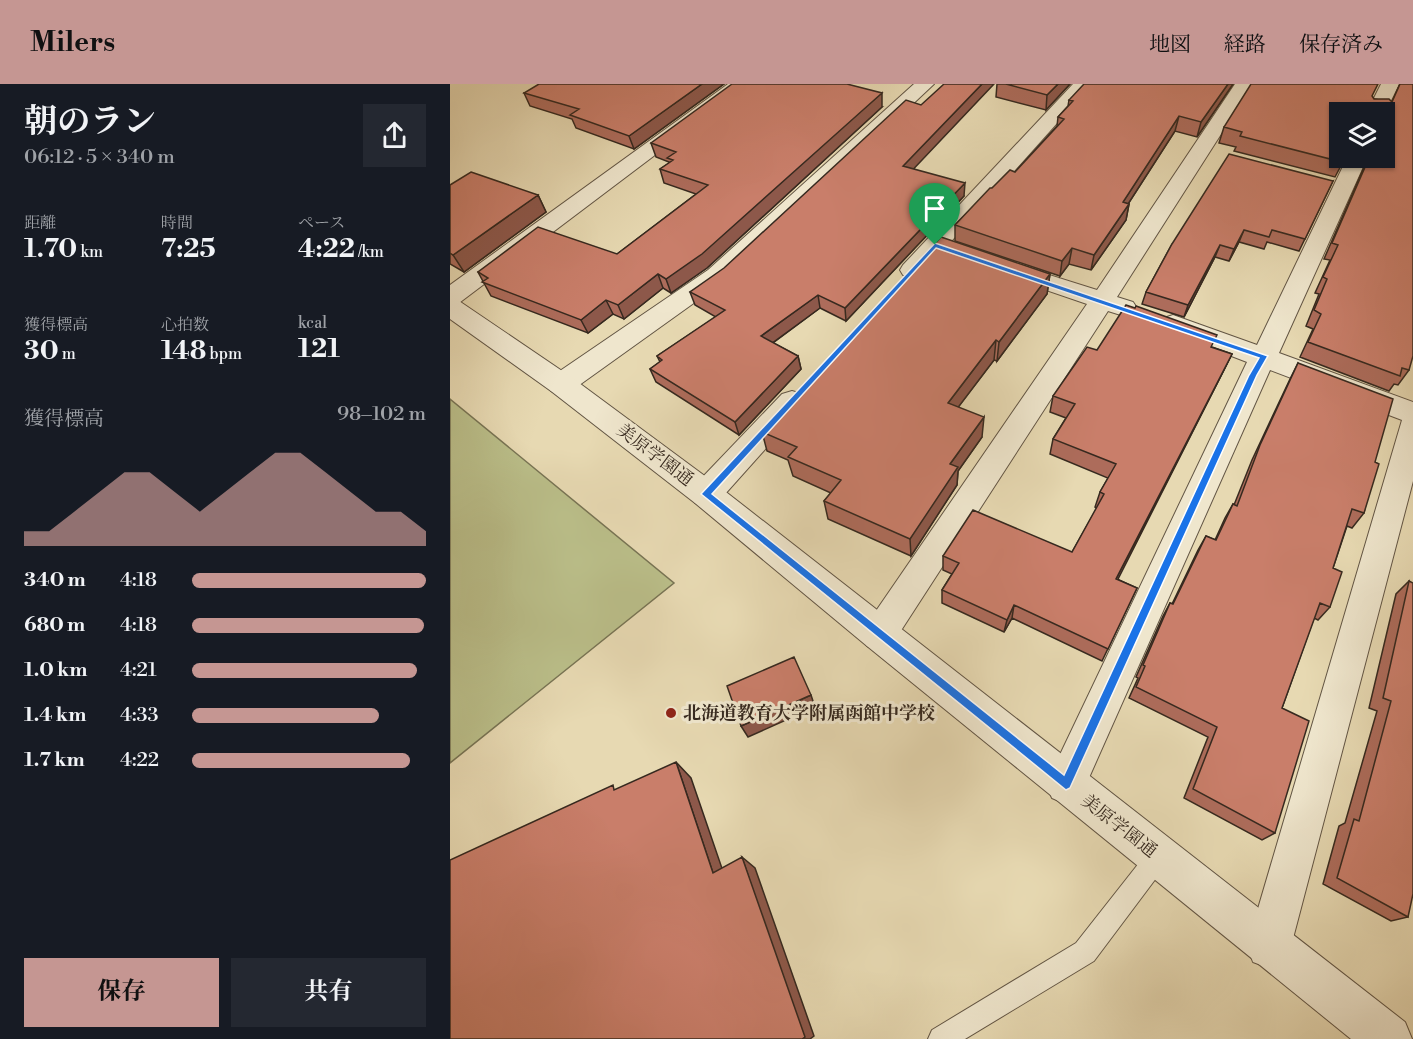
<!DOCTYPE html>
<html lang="ja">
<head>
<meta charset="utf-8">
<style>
  :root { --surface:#171b24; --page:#242831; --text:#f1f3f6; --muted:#9ea1a6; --accent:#c59692 }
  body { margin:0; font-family:"Libre Bodoni","Noto Serif JP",serif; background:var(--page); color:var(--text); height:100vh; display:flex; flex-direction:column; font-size:22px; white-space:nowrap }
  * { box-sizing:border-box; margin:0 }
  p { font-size:20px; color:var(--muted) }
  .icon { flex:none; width:33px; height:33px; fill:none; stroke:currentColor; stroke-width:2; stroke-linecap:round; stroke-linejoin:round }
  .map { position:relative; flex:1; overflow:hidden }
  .drawer { display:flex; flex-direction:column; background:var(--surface); width:450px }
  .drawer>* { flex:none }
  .fabs { position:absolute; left:879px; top:18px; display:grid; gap:12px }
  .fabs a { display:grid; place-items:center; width:66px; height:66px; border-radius:0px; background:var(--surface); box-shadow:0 2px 4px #0004; font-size:30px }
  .pin { position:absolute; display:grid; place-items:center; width:51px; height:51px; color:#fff; margin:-62px -26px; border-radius:50% 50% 50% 0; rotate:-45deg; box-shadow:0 0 6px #0007 }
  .pin .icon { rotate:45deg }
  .round { display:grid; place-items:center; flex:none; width:63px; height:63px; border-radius:0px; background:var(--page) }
  .headline { display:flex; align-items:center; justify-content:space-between; height:102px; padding:0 24px }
  h1 { font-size:33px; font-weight:700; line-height:45px }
  .metrics { display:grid; grid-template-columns:repeat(3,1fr); gap:9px; height:102px; padding:6px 24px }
  .metrics div { display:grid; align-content:center }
  .metrics b { font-size:26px; font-weight:700 }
  .metrics small { font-size:16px; font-weight:400 }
  .metrics p { font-size:16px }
  .chart { height:168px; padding:12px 24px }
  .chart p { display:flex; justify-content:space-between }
  .chart svg { width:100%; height:108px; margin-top:6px; fill:var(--accent); opacity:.7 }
  .action { display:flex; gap:12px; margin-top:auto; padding:12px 24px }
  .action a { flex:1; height:69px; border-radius:0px; background:var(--accent); color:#111; font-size:24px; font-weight:700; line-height:69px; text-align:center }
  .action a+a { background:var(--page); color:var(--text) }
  ul { padding:0 24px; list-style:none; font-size:20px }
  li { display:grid; grid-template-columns:96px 72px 1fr; align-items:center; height:45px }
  li i { height:15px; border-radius:8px; background:var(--accent) }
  header { display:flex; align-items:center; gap:36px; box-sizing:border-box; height:84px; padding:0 30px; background:var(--accent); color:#111 }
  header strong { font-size:28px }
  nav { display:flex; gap:33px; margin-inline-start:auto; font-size:21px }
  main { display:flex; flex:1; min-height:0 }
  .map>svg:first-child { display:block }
  .green { fill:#babe89; stroke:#787454; stroke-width:1.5 }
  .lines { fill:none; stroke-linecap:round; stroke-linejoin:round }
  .service-casing { stroke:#625544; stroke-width:2 }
  .minor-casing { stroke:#625544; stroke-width:2 }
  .tertiary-casing { stroke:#625544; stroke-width:2 }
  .service { fill:#efe6cd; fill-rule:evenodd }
  .minor { fill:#efe6cd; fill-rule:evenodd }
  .tertiary { fill:#efe6cd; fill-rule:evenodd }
  .wall { fill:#ad6c5b; stroke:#36291f; stroke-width:1.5 }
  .shaded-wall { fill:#8d584a; stroke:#36291f; stroke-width:1.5 }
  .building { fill:#c97e6a; stroke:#36291f; stroke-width:1.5 }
  .route { fill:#1a73e8; stroke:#fff; stroke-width:1.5; fill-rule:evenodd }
  .poi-dot { fill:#8f2418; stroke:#efe6cd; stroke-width:2 }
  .labels { text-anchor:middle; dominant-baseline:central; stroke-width:6; stroke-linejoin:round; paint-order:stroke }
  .street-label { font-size:18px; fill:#36291f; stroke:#efe6cd }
  .poi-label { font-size:18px; font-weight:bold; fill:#36291f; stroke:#efe6cd; text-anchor:start }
</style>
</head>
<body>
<header>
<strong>Milers</strong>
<nav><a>地図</a><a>経路</a><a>保存済み</a></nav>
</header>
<main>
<section class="drawer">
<div class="headline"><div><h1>朝のラン</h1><p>06:12 · 5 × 340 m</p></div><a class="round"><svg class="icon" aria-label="share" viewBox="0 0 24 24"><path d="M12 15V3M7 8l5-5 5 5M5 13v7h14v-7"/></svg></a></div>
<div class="metrics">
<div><p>距離</p><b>1.70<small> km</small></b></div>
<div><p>時間</p><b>7:25</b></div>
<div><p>ペース</p><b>4:22<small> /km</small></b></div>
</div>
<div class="metrics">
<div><p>獲得標高</p><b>30<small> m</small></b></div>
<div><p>心拍数</p><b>148<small> bpm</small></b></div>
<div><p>kcal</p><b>121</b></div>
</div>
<div class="chart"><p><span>獲得標高</span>98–102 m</p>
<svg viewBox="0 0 160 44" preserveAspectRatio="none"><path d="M0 44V38L10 38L20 30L30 22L40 14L50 14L60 22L70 30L80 22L90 14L100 6L110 6L120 14L130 22L140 30L150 30L160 38V44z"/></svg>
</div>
<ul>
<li><b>340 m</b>4:18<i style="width:100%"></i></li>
<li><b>680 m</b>4:18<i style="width:99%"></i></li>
<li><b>1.0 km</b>4:21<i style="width:96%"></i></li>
<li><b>1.4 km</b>4:33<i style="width:80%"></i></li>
<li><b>1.7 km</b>4:22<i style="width:93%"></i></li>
</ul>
<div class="action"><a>保存</a><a>共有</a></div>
</section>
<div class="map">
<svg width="963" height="955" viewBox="0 0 963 955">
  <rect width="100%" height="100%" fill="#e7d9b2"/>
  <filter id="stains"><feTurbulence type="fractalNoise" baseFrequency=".00333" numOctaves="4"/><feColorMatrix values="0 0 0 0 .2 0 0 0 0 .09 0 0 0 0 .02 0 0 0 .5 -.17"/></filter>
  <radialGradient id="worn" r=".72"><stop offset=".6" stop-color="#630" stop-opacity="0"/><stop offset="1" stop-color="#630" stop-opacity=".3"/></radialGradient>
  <path class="green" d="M0,315L224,499L0,679Z"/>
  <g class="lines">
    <defs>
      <path id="service" d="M708,762L716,765L719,773L716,781L644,877L515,955H478L482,946L626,859L700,765Z"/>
      <path id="minor" d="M278,0H299L9,219L0,221V201Z
        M464,0H484L276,196L121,307L111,310L101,307L97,300L101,293L258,186Z
        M623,0H642L471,191L462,193L453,191L450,186L453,181Z
        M785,0H803L667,213L683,218L687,224L683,230L674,232L658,227L441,562L429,567L417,562L411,551L417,540L637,220L546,189L543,184L546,179L555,177L647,206Z
        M931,0H949L934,31V28H917Z
        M897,74H917L829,269L963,318V397L841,862L835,878L819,884L803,878L797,862L952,336L820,286L630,714L616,720L602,714L596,700L797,278L714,246L710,240L714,234L723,231L807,261Z
        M342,307L352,310L356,317L352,324L267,419L256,422L245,419L241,410L245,401L332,310Z"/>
      <path id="tertiary" d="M0,215L9,217L121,293L267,401L955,938L962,955H901L417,562L245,419L101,307L0,235Z"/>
    </defs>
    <use href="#service" class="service-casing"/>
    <use href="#minor" class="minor-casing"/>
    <use href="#tertiary" class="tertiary-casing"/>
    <use href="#service" class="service"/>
    <use href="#minor" class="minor"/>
    <use href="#tertiary" class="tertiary"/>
  </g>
  <path class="wall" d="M274,0L184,65L126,44L122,35L80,22L74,9Z
    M547,0H620L596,26L546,13Z
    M783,0L747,53L725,47L678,120H679L676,136L641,186L619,180L610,192L505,157V141L542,104L565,88L607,42L608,33L618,22L619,16Z
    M950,0H963L959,286L948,301L944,300L939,307L850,273L863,245L856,242L869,210L865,209L880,176L874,175L918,74H934V28H890L895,74L885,93L784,67L786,63L769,59L774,43L922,12L924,15L942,18Z
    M432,23L257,184L221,209L213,204L174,235L163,230L138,249L41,212L28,188L167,170L246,110L214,99L210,85L219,79V78L206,73L201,59Z
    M464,85L514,112L396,237L370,224L323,259L348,272L351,285L289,351L206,298L200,285L210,278L207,272L266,233L245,221L240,208Z
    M883,97L849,167L817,158L814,165L789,158L779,177L765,173L734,233L692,220L696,208L722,160Z
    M0,101L88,111L96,128L14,188L0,180Z
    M600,190L597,210L547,277L544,276L508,323L532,353L508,387L507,401L461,472L378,435L374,417L381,409L343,392L338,376L317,367L312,348Z
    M762,263L782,270L774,286L667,495L687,504L652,577L562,534L554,548L492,519V506L502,490L493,486V472L622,468L647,424L645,423L650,408L658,394L600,370L603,355L616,334L600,328L603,312L647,266Z
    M848,279L925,378L914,429L902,444L897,442L883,484L880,523L868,536L864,534L832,624L825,749L812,756L734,714L758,653L679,614L688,594L686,593L713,532L720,519L722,520L748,466L756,452L765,456L775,434L783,420L784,421L802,376L840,295Z
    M959,497L958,833L941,837L873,800L889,742L895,739L927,627L919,624L946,510Z"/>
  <path class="shaded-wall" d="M252,0H274L184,65L179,52Z
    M532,0H544L454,95L453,82Z
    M608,0H620L596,26L597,11Z
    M778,0H783L747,53L751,38Z
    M432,9V23L257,184L221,209L216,195Z
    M729,32L725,47L669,134L673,118Z
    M515,99L514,112L396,237L395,224Z
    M88,111L96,128L14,188L3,171Z
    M679,120L676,136L641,186L644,171Z
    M794,146L789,158L779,177L784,165Z
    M770,161L765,173L734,233L738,221Z
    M622,164L619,180L610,192L612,177Z
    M208,190L213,204L174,235L168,221Z
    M600,190L597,210L547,277L549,258Z
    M368,211L370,224L314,265L311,252Z
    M156,216L163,230L138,249L131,236Z
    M546,256L544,276L497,338L498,319Z
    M782,270L774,286L661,509L666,495Z
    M348,272L351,285L289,351L285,338Z
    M534,333L532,353L508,387L507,401L461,472L460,455L500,380Z
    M564,521L562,534L554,548L557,536Z
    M361,611L365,623L298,653L291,642Z
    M226,678L241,694L277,799L263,789Z
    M292,773L305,784L364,952L360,955H352Z"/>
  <path class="building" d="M89,0H252L179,52L120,31L129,25L74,9Z
    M282,0H397L432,9L252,170L216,195L208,190L168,221L156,216L131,236L32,198L38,194L28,188L88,143L167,170L258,101L210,85L223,76L217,74L226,68L201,59Z
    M494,0H532L453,82L515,99L395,224L368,211L311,252L348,272L285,338L200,285L212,276L207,272L275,226L240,208L274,184L456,16L471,21Z
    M556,0H608L597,11Z
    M634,0H778L751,38L729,32L673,118L679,120L644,171L622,164L612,177L505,141L540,104H542L560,86L565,88L614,35L608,33L623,17L619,16Z
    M801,0H928L922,12L924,15H939L942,18L950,0H963V272L959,286L952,284L950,292L858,258L871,230L864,226L877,195L873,193L888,161L882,159L919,74H934V28H890V74H894L892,78L790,52L792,48L774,43Z
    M779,70L883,97L855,155L822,146L819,153L794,146L784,165L770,161L738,221L696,208L722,160Z
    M21,88L88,111L3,171L0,169V101Z
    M491,153L600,190L549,258L546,256L498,319L534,333L500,380L508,383L460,455L374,417L391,396L338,373L347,363L312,348Z
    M676,221L685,224L686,222L767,251L761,263L782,270L666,495L687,504L658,565L564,521L557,536L492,506L509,479L493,472L523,426L622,468L654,410L650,408L666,380L603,355L625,320L603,312L637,263L647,266Z
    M848,279L943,315L925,378L929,380L914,429L902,425L883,484L892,488L880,523L870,519L832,624L859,637L825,749L743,705L767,643L686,603L695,582L693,581L720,519L723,520L756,452L766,456L783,420L787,422L810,361Z
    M959,497L963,499V810L958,833L887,794L904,735L909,737L941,617L933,614Z
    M344,573L361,611L291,642L277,602Z
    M226,678L263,789L292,773L355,953L352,955H0V776L163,701L164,706Z"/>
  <path class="route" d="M485,159L818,272L807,291L620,704L616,706L251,410ZM486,164L809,274L799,291L614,691L262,410Z"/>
  <circle class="poi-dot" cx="221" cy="629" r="6"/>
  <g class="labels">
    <g class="street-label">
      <text transform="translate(205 371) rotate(37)">美原学園通</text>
      <text transform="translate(669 742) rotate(38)">美原学園通</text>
    </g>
    <g class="poi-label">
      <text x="233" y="629">北海道教育大学附属函館中学校</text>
    </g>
  </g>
  <rect width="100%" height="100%" filter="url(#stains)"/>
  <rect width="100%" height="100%" fill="url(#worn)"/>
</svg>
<div class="fabs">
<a><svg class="icon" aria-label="layers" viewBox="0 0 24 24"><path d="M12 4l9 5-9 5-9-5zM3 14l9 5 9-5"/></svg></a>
</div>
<div class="pin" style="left:485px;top:161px;background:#1e9e55"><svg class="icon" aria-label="arrive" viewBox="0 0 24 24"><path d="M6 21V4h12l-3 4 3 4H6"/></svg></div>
</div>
</main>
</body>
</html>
